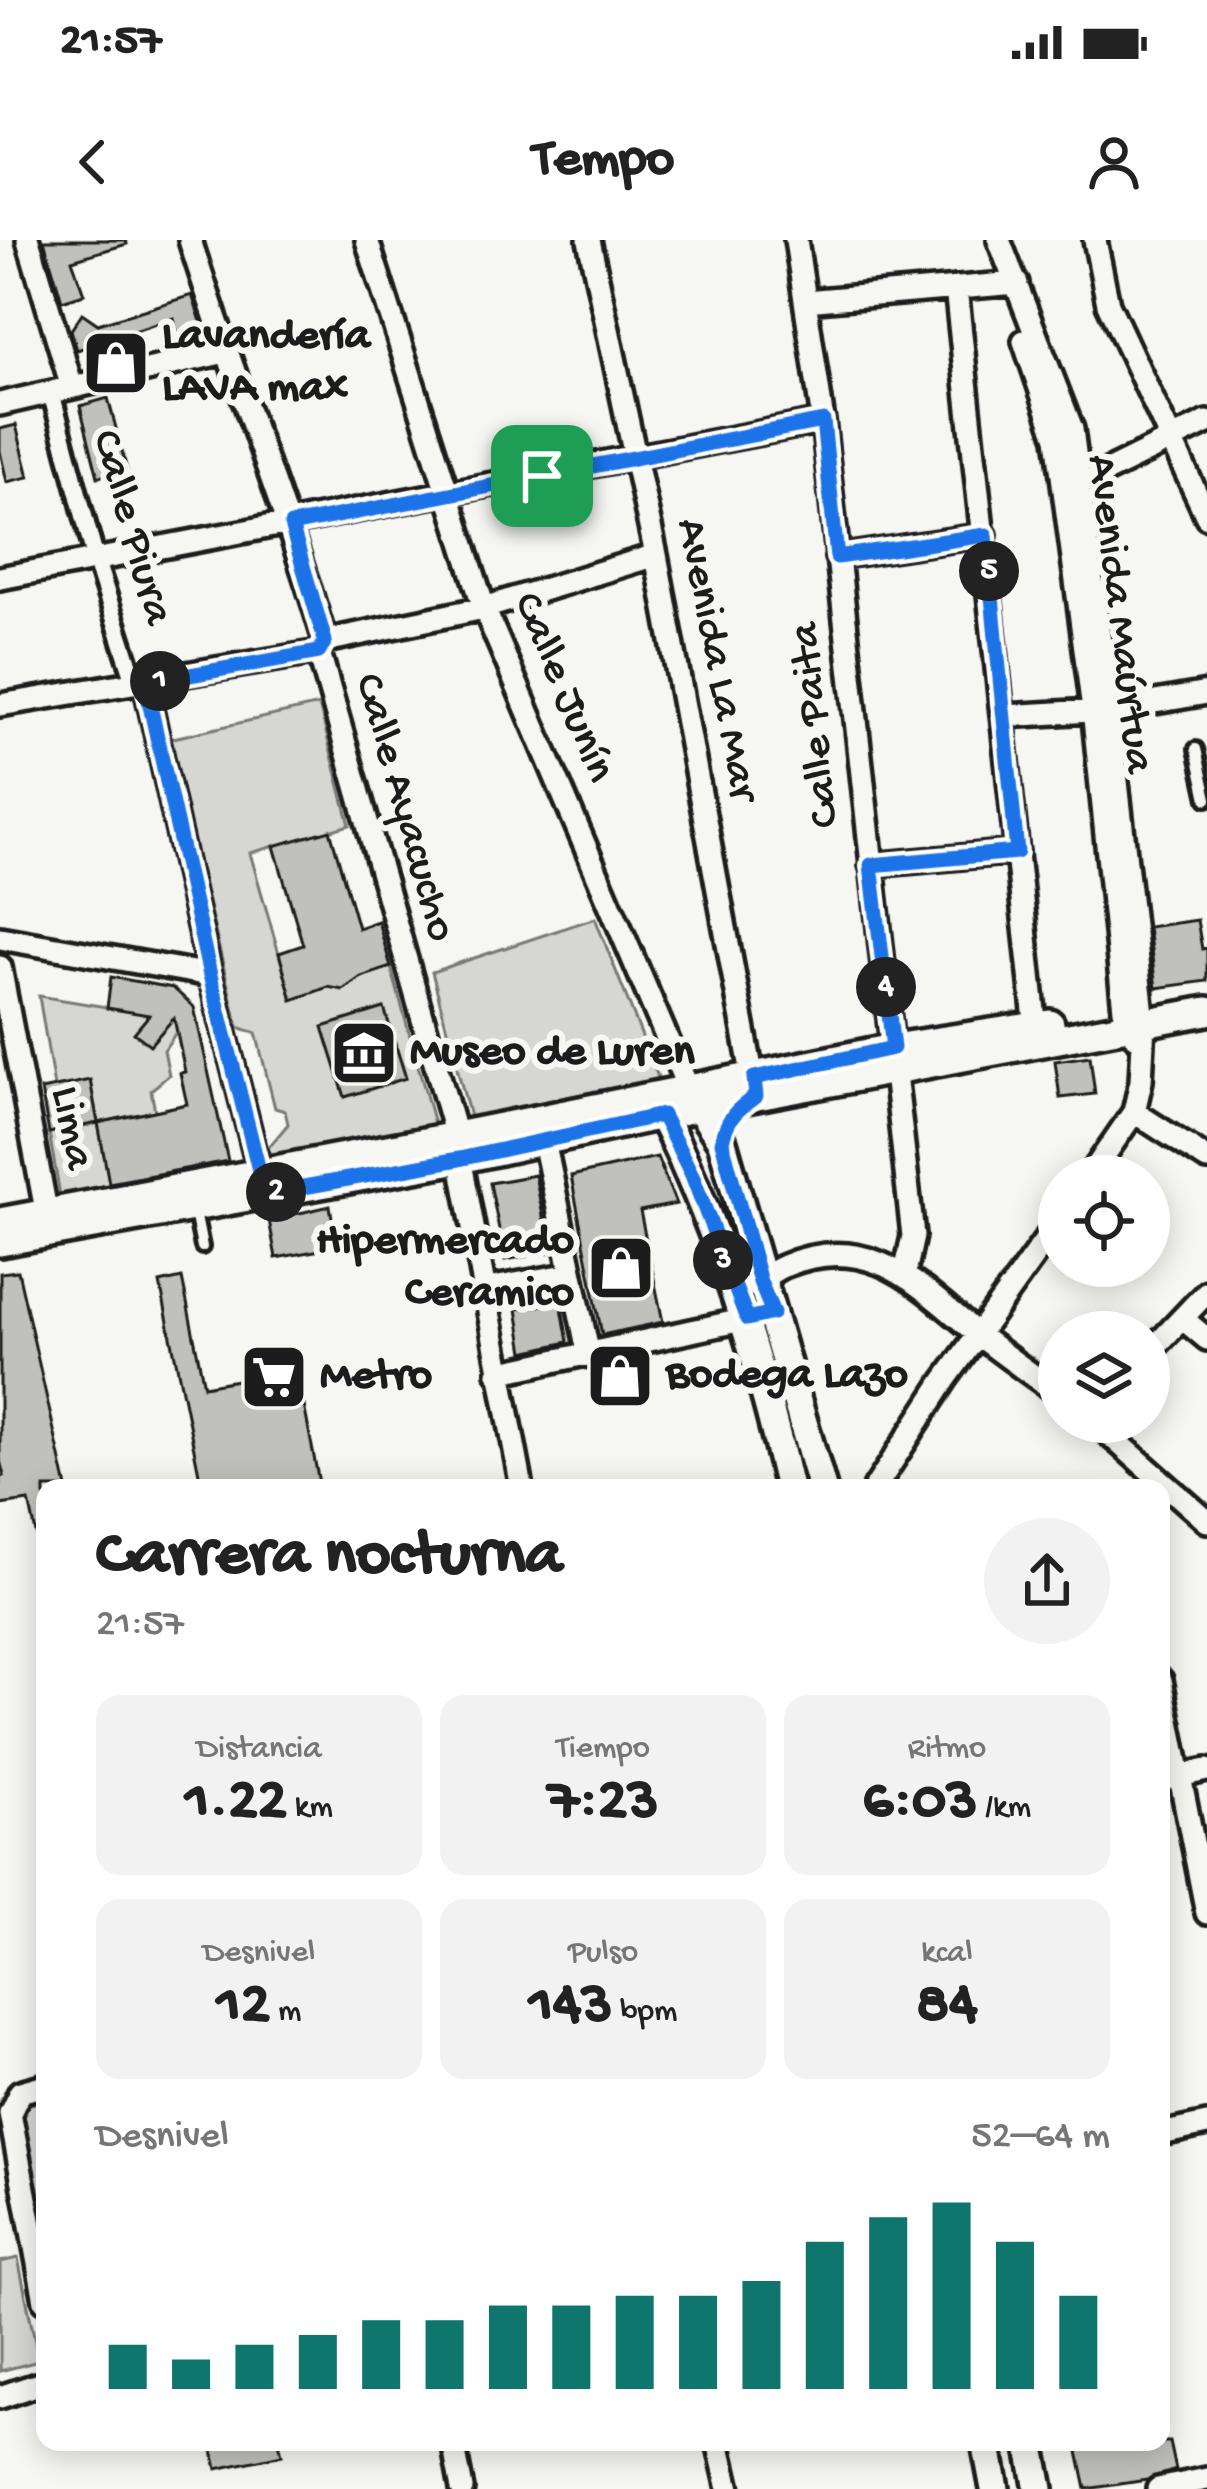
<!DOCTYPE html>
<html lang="es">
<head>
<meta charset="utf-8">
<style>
  :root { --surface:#fff; --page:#f2f2f2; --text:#222; --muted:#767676; --accent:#0f766e }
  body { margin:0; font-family:"Gochi Hand",sans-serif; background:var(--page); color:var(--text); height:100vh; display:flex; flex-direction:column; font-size:45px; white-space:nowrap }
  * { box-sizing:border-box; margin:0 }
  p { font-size:39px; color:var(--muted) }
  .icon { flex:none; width:66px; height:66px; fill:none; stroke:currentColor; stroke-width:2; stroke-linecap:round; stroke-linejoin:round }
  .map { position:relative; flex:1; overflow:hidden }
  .details { position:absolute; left:36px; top:1239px; width:1134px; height:972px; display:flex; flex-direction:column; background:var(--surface); border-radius:24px; box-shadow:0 6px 30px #0003 }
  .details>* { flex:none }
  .tools { position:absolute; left:1038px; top:915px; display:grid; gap:24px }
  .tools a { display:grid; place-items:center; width:132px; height:132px; border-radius:50%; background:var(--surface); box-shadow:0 6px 30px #0003; font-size:60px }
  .pin { position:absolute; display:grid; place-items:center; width:102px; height:102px; color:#fff; margin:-51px; border-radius:24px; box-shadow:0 6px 18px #0006 }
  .km { position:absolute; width:60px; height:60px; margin:-30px; border-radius:50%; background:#222; color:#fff; font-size:33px; line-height:60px; text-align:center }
  .round { display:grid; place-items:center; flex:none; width:126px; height:126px; border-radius:63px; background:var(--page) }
  .overview { display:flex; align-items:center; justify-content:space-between; height:204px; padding:0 60px }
  h1 { font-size:66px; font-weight:700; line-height:90px }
  .stats { display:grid; grid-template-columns:repeat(3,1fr); gap:18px; height:204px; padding:12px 60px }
  .stats div { display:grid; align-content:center; border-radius:24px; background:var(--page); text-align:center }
  .stats b { font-size:60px; font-weight:700 }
  .stats small { font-size:33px; font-weight:400 }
  .stats p { font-size:33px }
  .chart { height:336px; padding:24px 60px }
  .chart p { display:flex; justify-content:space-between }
  .chart svg { width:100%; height:216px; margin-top:12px; stroke:var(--accent); stroke-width:6 }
  .status { display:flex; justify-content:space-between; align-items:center; height:84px; padding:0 60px; background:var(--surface); direction:ltr }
  .status svg { height:33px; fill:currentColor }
  header { display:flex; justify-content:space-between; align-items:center; height:156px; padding:0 60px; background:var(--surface); font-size:54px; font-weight:700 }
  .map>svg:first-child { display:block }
  .green { fill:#d6d6d2; stroke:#797977; stroke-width:3 }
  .building { fill:#c0c0bd; stroke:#1c1c1c; stroke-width:3 }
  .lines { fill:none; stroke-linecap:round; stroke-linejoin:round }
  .service-casing { stroke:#1c1c1c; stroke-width:20 }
  .pedestrian-casing { stroke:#1c1c1c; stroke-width:26 }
  .minor-casing { stroke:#1c1c1c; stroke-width:30 }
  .tertiary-casing { stroke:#1c1c1c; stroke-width:36 }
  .service { stroke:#f6f6f2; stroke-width:10 }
  .pedestrian { stroke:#f6f6f2; stroke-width:16 }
  .minor { stroke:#f6f6f2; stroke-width:21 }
  .tertiary { stroke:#f6f6f2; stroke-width:27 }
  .route-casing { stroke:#fff; stroke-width:24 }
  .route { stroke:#1a73e8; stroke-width:15 }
  .labels { text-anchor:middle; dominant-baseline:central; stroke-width:12; stroke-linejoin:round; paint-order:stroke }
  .poi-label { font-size:45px; font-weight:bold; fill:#1c1c1c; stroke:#f6f6f2; text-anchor:start }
  .street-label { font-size:45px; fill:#1c1c1c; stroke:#f6f6f2 }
</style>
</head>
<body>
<div class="status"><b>21:57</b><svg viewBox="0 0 49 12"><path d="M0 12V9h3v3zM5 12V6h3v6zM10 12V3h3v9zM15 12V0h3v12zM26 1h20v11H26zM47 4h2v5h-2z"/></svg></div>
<header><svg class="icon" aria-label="back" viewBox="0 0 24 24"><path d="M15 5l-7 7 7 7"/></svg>Tempo<svg class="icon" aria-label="person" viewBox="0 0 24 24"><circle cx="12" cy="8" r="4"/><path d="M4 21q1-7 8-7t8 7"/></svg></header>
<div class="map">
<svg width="1207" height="2249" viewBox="0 0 1207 2249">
  <rect width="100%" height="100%" fill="#f6f6f2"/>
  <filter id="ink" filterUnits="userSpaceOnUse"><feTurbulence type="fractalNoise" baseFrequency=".00833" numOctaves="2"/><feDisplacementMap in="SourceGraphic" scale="24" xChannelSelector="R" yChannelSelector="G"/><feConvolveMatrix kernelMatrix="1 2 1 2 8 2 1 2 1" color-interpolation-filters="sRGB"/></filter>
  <g filter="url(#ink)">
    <path class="green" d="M319,465L350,585L250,613L292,759L328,747L343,750L361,737L391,727L436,891L270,919L268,908L288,884L285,871L275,868L256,793L238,787L169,499Z
      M595,678L658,837L649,855L471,881L432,732Z
      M39,756L174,778L177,791L164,810L169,835L151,850L155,871L98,883L112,956L62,966L49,893L98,882L90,841L54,847Z
      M45,1861V1984L43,1985L21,1866Z
      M18,2018L39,2121L0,2131V2022Z"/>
    <path class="building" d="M44,0H126L127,4L72,20L84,54L62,61Z
      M192,55L203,87L177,93L174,78L77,110L71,90L82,73L98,84Z
      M108,158L127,230L98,237L80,166Z
      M16,185L29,237L7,242L0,211V189Z
      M330,590L358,688L378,681L391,727L361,737L343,750L328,747L292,760L279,713L303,705L274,606Z
      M1197,680L1202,709L1207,708V741L1156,748L1148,687Z
      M111,737L173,748L194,767L228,921L109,943L98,883L187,864L180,833L185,832L174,778L150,805L134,793L149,775L107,768Z
      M384,768L406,838L345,857L323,787Z
      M1090,816L1095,854L1060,858L1055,821Z
      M90,840L98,883L49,893L41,850Z
      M657,917L676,964L640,971L663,1082L602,1095L571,936Z
      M535,935L550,1012L505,1020L490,943Z
      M330,966L337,1007L276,1018L269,980Z
      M18,1031L67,1248H45V1306L39,1307L29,1261L0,1265V1237L4,1236L0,1220V1033Z
      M182,1038L204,1146L297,1129L320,1248H202L160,1043Z
      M561,1062L568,1102L524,1112L517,1069Z
      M211,2202H279L282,2215L217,2229Z
      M1076,2202H1170L1176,2230L1147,2240L1086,2249Z"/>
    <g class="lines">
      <defs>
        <path id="service" d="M1196,509L1207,559
          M195,972L202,1007"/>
        <path id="pedestrian" d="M51,152L96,321L136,445"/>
        <path id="minor" d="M28,0L72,147
          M190,0C232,135 285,265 325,401L319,412L456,896L522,1248
          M367,0L484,368L688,848
          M589,0L656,315L755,850
          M796,0L823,181L913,996L905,1033
          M999,0L1072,189L1109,470L1144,783L1141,841L1134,872L1090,936
          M1095,0L1108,64L1207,277
          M956,48L1037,799
          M805,61L1017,43
          M1024,101L1057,198L1093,469L1124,770L1135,796
          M0,164L225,112
          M1079,245L1207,182
          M837,317L985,295
          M0,338L823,181
          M325,401L484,368L656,315
          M145,443L210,735L263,945
          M0,465L319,412
          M1004,476L1109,470L1207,453
          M871,625L1017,612
          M0,698L210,735
          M0,727L49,986
          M1134,872L1207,919
          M544,901L589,1116
          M752,1045C763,1040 773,1030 784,1026C865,992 912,1039 968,1086C997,1111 1029,1132 1059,1154
          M482,1050L572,1034
          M1183,1079L1207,1099
          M1149,1113L1207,1052
          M498,1133L756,1077
          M1095,1182L1207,1281
          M875,1248L945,1140L1059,981
          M1161,1440L1207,1673
          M1161,1540L1207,1530
          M45,1845L20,1852L10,1873L45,2061
          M1161,1894L1207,1884
          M0,2157L45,2142
          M453,2202L462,2249
          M718,2202L729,2249
          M1158,2249L1207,2239"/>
        <path id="tertiary" d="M692,856L722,902L822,1248
          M662,875C721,994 759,1119 789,1248
          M0,982L456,896L893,808L1050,784
          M0,1002L459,919L699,867L1207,771
          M986,2202L995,2249
          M1030,2202L1039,2249"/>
      </defs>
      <use href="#service" class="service-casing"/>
      <use href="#pedestrian" class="pedestrian-casing"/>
      <use href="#minor" class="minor-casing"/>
      <use href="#tertiary" class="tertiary-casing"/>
      <use href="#service" class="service"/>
      <use href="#pedestrian" class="pedestrian"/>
      <use href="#minor" class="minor"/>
      <use href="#tertiary" class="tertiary"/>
    </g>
  </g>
  <g class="lines" filter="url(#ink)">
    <defs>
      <path id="route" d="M823,181L837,317L986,295L1017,612L871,625L893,808L754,838L756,856C737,869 726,879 722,902L760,1042L773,1073L747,1079L692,935L662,875L459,919L265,954L210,735L145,443L319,412L325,401L291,285Z"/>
    </defs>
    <use href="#route" class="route-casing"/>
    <use href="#route" class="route"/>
  </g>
  <defs>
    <symbol id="shop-square" viewBox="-11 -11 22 22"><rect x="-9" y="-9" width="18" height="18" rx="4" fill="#1c1c1c" stroke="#f6f6f2"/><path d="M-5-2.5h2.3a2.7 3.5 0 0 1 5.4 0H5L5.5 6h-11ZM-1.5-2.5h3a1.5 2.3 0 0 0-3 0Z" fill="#fff"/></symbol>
    <symbol id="museum-square" viewBox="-11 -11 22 22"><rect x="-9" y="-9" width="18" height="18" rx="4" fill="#1c1c1c" stroke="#f6f6f2"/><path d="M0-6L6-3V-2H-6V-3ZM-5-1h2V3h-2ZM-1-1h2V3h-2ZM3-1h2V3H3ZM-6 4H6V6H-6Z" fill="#fff"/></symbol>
    <symbol id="supermarket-square" viewBox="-11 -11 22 22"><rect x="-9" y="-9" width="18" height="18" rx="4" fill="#1c1c1c" stroke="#f6f6f2"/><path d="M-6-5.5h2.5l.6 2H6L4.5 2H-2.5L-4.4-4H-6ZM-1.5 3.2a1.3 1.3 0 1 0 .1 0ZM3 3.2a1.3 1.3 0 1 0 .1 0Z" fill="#fff"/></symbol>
  </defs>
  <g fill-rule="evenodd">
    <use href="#shop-square" x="78" y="85" width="76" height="76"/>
    <use href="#museum-square" x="326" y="775" width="76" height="76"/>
    <use href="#shop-square" x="583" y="990" width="76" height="76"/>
    <use href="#shop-square" x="582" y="1098" width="76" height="76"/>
    <use href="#supermarket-square" x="236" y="1099" width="76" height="76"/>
  </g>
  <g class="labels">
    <g class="poi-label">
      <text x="162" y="97">Lavandería<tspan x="162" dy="52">LAVA max</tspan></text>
      <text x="410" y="813">Museo de Luren</text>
      <text x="574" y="1002" text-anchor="end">Hipermercado<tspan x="574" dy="52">Ceramico</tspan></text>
      <text x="666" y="1136">Bodega Lazo</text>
      <text x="320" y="1137">Metro</text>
    </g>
    <g class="street-label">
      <text transform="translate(130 288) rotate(74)">Calle Piura</text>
      <text transform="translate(1118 374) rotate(83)">Avenida Maúrtua</text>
      <text transform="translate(715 420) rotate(79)">Avenida La Mar</text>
      <text transform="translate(562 448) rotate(67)">Calle Junín</text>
      <text transform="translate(817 485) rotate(-96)">Calle Paita</text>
      <text transform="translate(403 568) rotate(74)">Calle Ayacucho</text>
      <text transform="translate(70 888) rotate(79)">Lima</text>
    </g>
  </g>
</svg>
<div class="tools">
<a><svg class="icon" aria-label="locate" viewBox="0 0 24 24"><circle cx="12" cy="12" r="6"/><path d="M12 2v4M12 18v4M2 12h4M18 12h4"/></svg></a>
<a><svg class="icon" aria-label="layers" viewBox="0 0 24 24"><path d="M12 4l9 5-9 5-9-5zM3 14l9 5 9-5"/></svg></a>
</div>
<div class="pin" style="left:542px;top:236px;background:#1e9e55"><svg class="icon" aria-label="arrive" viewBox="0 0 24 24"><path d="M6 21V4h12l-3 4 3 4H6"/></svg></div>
<b class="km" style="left:160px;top:441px">1</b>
<b class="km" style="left:276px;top:952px">2</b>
<b class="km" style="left:723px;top:1020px">3</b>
<b class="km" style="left:886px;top:747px">4</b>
<b class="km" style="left:989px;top:331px">5</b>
<section class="details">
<div class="overview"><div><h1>Carrera nocturna</h1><p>21:57</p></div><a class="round"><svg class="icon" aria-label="share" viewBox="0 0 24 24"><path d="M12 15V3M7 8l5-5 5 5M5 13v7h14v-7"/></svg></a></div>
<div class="stats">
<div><p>Distancia</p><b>1.22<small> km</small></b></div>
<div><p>Tiempo</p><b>7:23</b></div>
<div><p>Ritmo</p><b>6:03<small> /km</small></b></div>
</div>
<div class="stats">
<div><p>Desnivel</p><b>12<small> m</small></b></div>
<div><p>Pulso</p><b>143<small> bpm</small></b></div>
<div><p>kcal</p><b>84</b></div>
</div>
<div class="chart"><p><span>Desnivel</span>52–64 m</p>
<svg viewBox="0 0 160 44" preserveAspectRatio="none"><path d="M5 44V35M15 44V38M25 44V35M35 44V33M45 44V30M55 44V30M65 44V27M75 44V27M85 44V25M95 44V25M105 44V22M115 44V14M125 44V9M135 44V6M145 44V14M155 44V25"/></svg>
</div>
</section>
</div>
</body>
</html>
